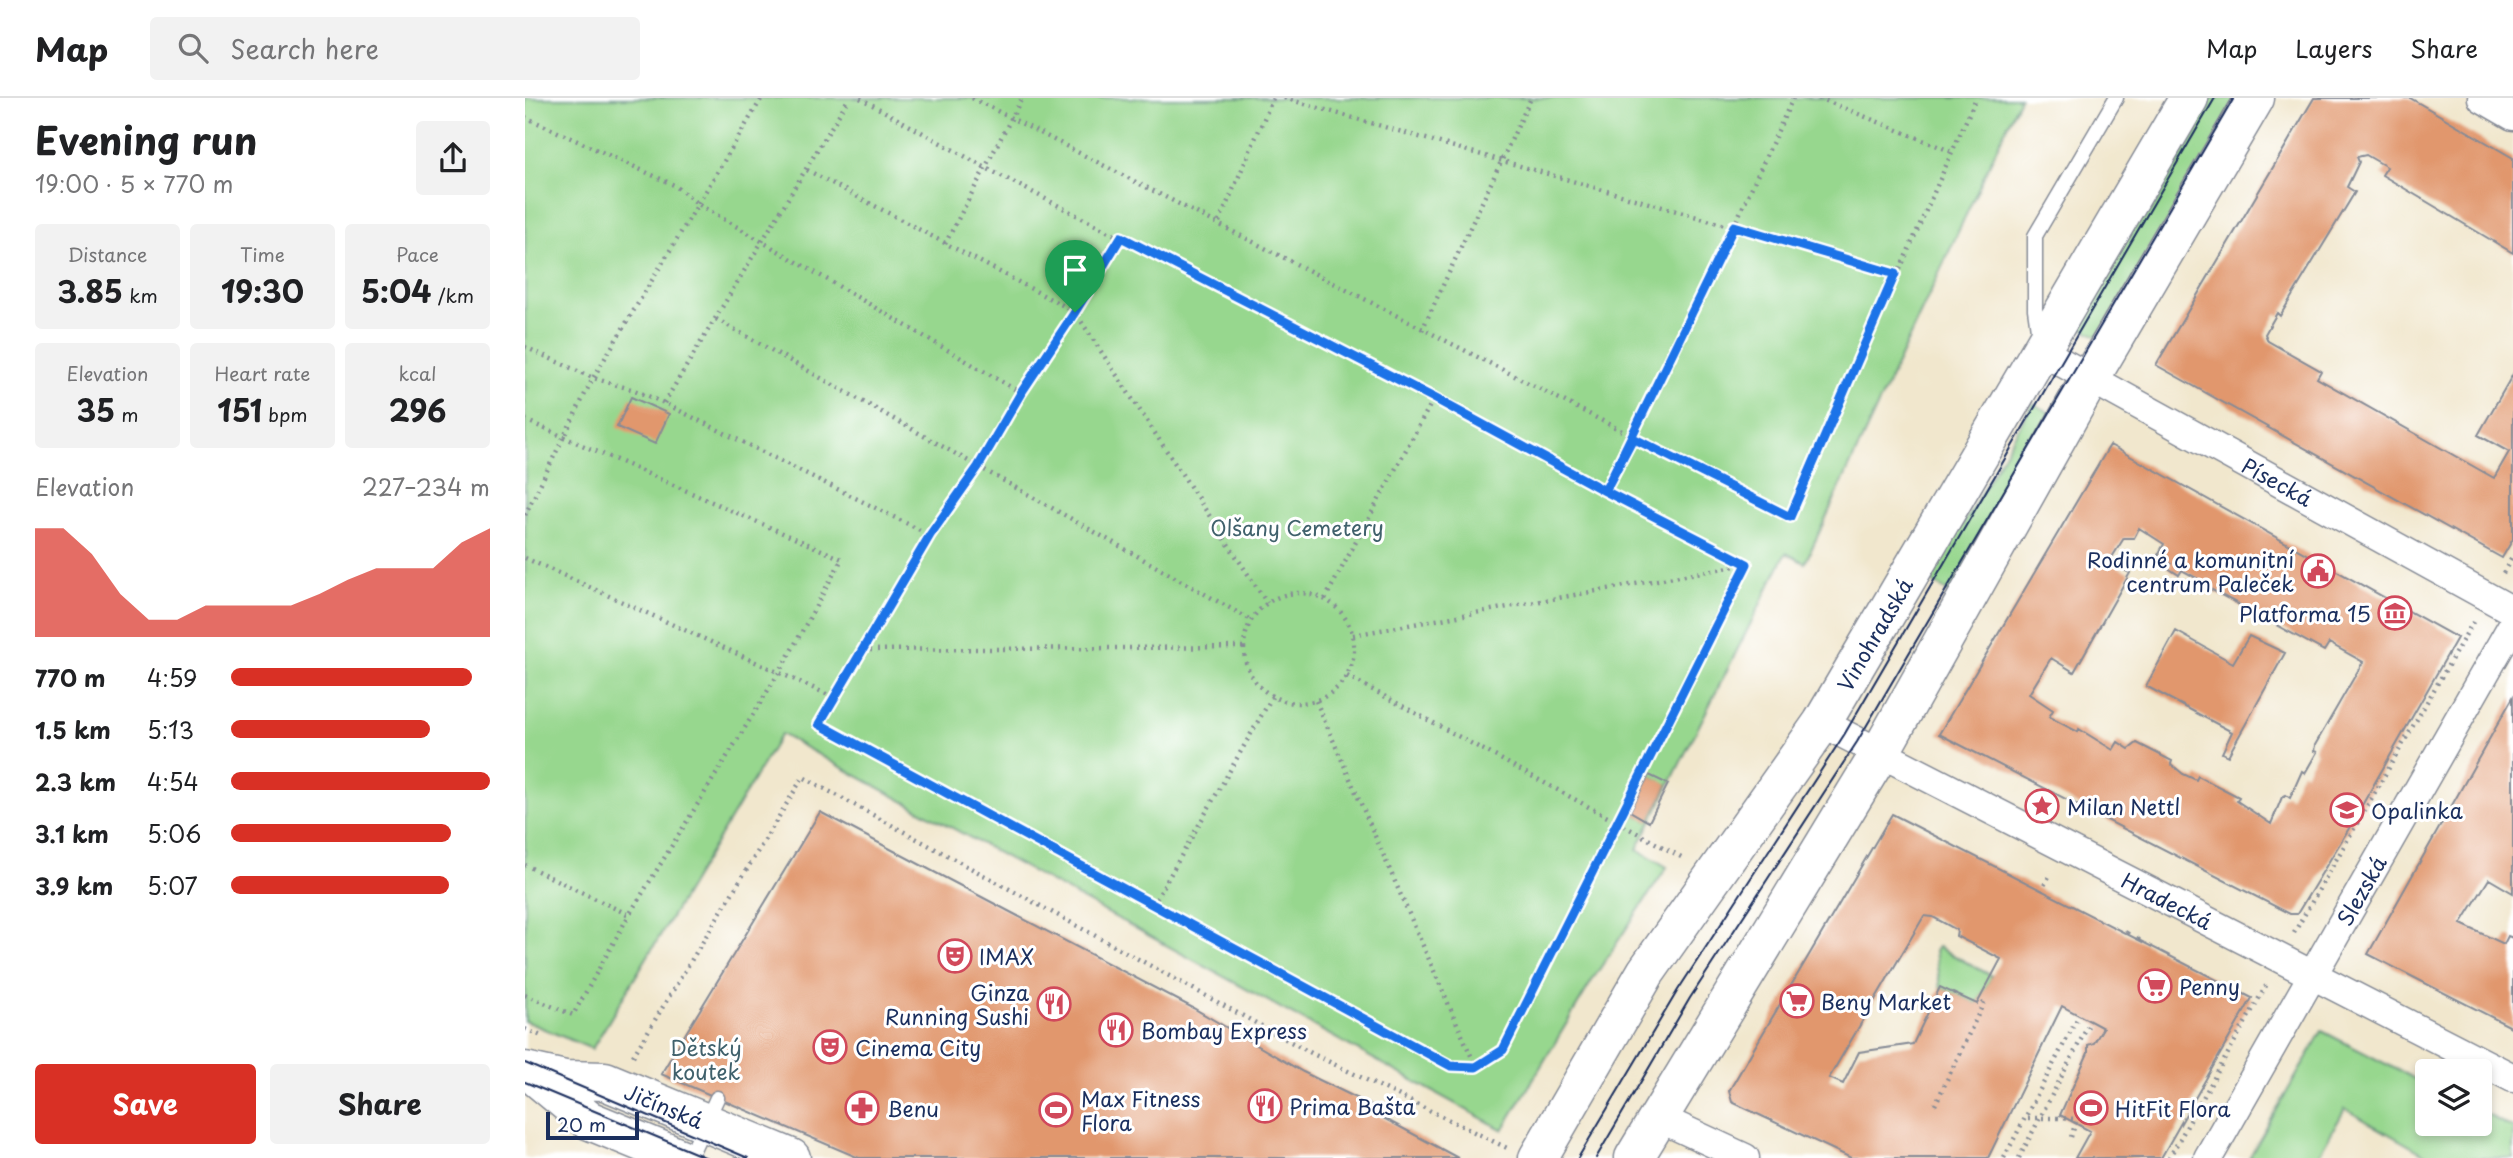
<!DOCTYPE html>
<html lang="en">
<head>
<meta charset="utf-8">
<style>
  :root { --surface:#fff; --page:#f2f2f2; --text:#202124; --muted:#757577; --line:#e0e0e0; --accent:#d93025 }
  body { margin:0; font-family:"Playpen Sans",sans-serif; background:var(--page); color:var(--text); height:100vh; display:flex; flex-direction:column; font-size:26px; white-space:nowrap }
  * { box-sizing:border-box; margin:0 }
  p { font-size:23px; color:var(--muted) }
  .icon { flex:none; width:38px; height:38px; fill:none; stroke:currentColor; stroke-width:2; stroke-linecap:round; stroke-linejoin:round }
  .map { position:relative; flex:1; overflow:hidden }
  .side { display:flex; flex-direction:column; background:var(--surface); width:525px }
  .side>* { flex:none }
  .controls { position:absolute; left:1890px; top:961px; display:grid; gap:14px }
  .controls a { display:grid; place-items:center; width:77px; height:77px; border-radius:7px; background:var(--surface); box-shadow:0 4px 10px #0003; font-size:35px }
  .scale { position:absolute; left:21px; bottom:18px; width:93px; box-sizing:border-box; padding-left:7px; border:4px solid #1b2f5e; border-top:0; font-size:19px; line-height:24px; white-space:nowrap; color:#1b2f5e; -webkit-text-stroke:5px #fff; paint-order:stroke }
  .pin { position:absolute; display:grid; place-items:center; width:60px; height:60px; color:#fff; margin:-72px -30px; border-radius:50% 50% 50% 0; rotate:-45deg; box-shadow:0 0 7px #0007 }
  .pin .icon { rotate:45deg }
  .round { display:grid; place-items:center; flex:none; width:74px; height:74px; border-radius:7px; background:var(--page) }
  .overview { display:flex; align-items:center; justify-content:space-between; height:119px; padding:0 35px }
  h1 { font-size:38px; font-weight:700; line-height:52px }
  .figures { display:grid; grid-template-columns:repeat(3,1fr); gap:10px; height:119px; padding:7px 35px }
  .figures div { display:grid; align-content:center; border-radius:7px; background:var(--page); text-align:center }
  .figures b { font-size:30px; font-weight:700 }
  .figures small { font-size:19px; font-weight:400 }
  .figures p { font-size:19px }
  .chart { height:196px; padding:14px 35px }
  .chart p { display:flex; justify-content:space-between }
  .chart svg { width:100%; height:126px; margin-top:7px; fill:var(--accent); opacity:.7 }
  .primary-button { display:flex; gap:14px; margin-top:auto; padding:14px 35px }
  .primary-button a { flex:1; height:80px; border-radius:7px; background:var(--accent); color:#fff; font-size:28px; font-weight:700; line-height:80px; text-align:center }
  .primary-button a+a { background:var(--page); color:var(--text) }
  ul { padding:0 35px; list-style:none; font-size:23px }
  li { display:grid; grid-template-columns:112px 84px 1fr; align-items:center; height:52px }
  li i { height:18px; border-radius:9px; background:var(--accent) }
  header { display:flex; align-items:center; gap:42px; box-sizing:border-box; height:98px; padding:0 35px; background:var(--surface); border-bottom:2px solid var(--line) }
  header strong { font-size:33px }
  nav { display:flex; gap:38px; margin-inline-start:auto; font-size:24px }
  .search { width:490px; height:63px; background:var(--page); display:flex; align-items:center; gap:18px; box-sizing:border-box; padding:0 24px; border-radius:7px; color:var(--muted); font-size:26px }
  main { display:flex; flex:1; min-height:0 }
  .map>svg:first-child { display:block }
  .green { fill:#97d78e; stroke:#598376; stroke-width:2; fill-rule:evenodd }
  .building { fill:#e1976d; fill-rule:evenodd }
  .lines { fill:none; stroke-linecap:round; stroke-linejoin:round }
  .lane-casing { stroke:#868b96; stroke-width:17 }
  .street-casing { stroke:#868b96; stroke-width:31 }
  .secondary-casing { stroke:#868b96; stroke-width:41 }
  .path { stroke:#868b96; stroke-width:4.5; stroke-dasharray:2 5; stroke-linecap:butt }
  .lane { stroke:#fff; stroke-width:14 }
  .street { stroke:#fff; stroke-width:28 }
  .secondary { stroke:#fff; stroke-width:38 }
  .tram { stroke:#1b2f5e; stroke-width:2 }
  .path-bridge { stroke:#868b96; stroke-width:4.5; stroke-dasharray:2 5; stroke-linecap:butt }
  .route-casing { stroke:#fff; stroke-width:14 }
  .route { stroke:#1a73e8; stroke-width:9 }
  .labels { text-anchor:middle; dominant-baseline:central; stroke-width:6; stroke-linejoin:round; paint-order:stroke }
  .street-label { font-size:21px; fill:#1b2f5e; stroke:#fff }
  .park-label { font-size:21px; fill:#40616c; stroke:#fff }
  .poi-label { font-size:21px; fill:#1b2f5e; stroke:#fff; text-anchor:start }
</style>
</head>
<body>
<header>
<strong>Map</strong>
<div class="search"><svg class="icon" aria-label="search" viewBox="0 0 24 24"><circle cx="10" cy="10" r="6"/><path d="M15 15l6 6"/></svg>Search here</div>
<nav><a>Map</a><a>Layers</a><a>Share</a></nav>
</header>
<main>
<section class="side">
<div class="overview"><div><h1>Evening run</h1><p>19:00 · 5 × 770 m</p></div><a class="round"><svg class="icon" aria-label="share" viewBox="0 0 24 24"><path d="M12 15V3M7 8l5-5 5 5M5 13v7h14v-7"/></svg></a></div>
<div class="figures">
<div><p>Distance</p><b>3.85<small> km</small></b></div>
<div><p>Time</p><b>19:30</b></div>
<div><p>Pace</p><b>5:04<small> /km</small></b></div>
</div>
<div class="figures">
<div><p>Elevation</p><b>35<small> m</small></b></div>
<div><p>Heart rate</p><b>151<small> bpm</small></b></div>
<div><p>kcal</p><b>296</b></div>
</div>
<div class="chart"><p><span>Elevation</span>227–234 m</p>
<svg viewBox="0 0 160 44" preserveAspectRatio="none"><path d="M0 44V6L10 6L20 15L30 29L40 38L50 38L60 33L70 33L80 33L90 33L100 29L110 24L120 20L130 20L140 20L150 11L160 6V44z"/></svg>
</div>
<ul>
<li><b>770 m</b>4:59<i style="width:93%"></i></li>
<li><b>1.5 km</b>5:13<i style="width:77%"></i></li>
<li><b>2.3 km</b>4:54<i style="width:100%"></i></li>
<li><b>3.1 km</b>5:06<i style="width:85%"></i></li>
<li><b>3.9 km</b>5:07<i style="width:84%"></i></li>
</ul>
<div class="primary-button"><a>Save</a><a>Share</a></div>
</section>
<div class="map">
<svg width="1988" height="1060" viewBox="0 0 1988 1060">
  <rect width="100%" height="100%" fill="#fff"/>
  <filter id="ink" filterUnits="userSpaceOnUse"><feTurbulence type="fractalNoise" baseFrequency=".0143" numOctaves="2"/><feDisplacementMap in="SourceGraphic" scale="14" xChannelSelector="R" yChannelSelector="G"/><feConvolveMatrix kernelMatrix="1 2 1 2 8 2 1 2 1" color-interpolation-filters="sRGB"/></filter>
  <filter id="wash" filterUnits="userSpaceOnUse"><feTurbulence type="fractalNoise" baseFrequency=".00686" numOctaves="4" result="noise"/><feDisplacementMap in="SourceGraphic" scale="28" xChannelSelector="R" yChannelSelector="G"/><feGaussianBlur stdDeviation="1.57" result="paint"/><feColorMatrix in="noise" values="0 0 0 0 0 0 0 0 0 0 0 0 0 0 0 0 0 1.4 0 .05"/><feComposite in="paint" operator="in"/></filter>
  <g filter="url(#wash)">
    <rect width="100%" height="100%" fill="#f1e7cd"/>
    <path class="green" d="M0,0H1495L1280,465L1261,455L1112,751L1142,769L1068,881L978,1032L256,636L67,951L0,923ZM1124,677L1143,687L1123,723L1105,713Z
      M1684,0H1718L1575,240L1550,226Z
      M1508,305L1530,318L1427,496L1405,483Z
      M1413,849L1467,878L1452,906L1415,889L1410,853Z
      M1797,933L1902,987V1026H1955V1013L1988,1030V1060H1906L1820,1011L1792,1060H1724Z"/>
    <g id="blocks">
      <path class="building" d="M1789,0H1885L1988,60V155L1857,77L1862,69L1841,57L1832,59L1834,64L1822,89L1830,94L1755,218L1752,215L1740,236L1743,243L1796,273L1792,280L1969,380L1984,354L1953,337L1988,276V441L1977,460L1631,267Z
        M106,299L144,316L130,346L92,329Z
        M1585,347L1932,540L1823,732L1772,816H1765L1414,636ZM1614,430L1639,446L1633,457L1646,466L1643,470L1654,477L1657,472L1677,483L1676,486L1799,553L1804,545L1838,564L1790,647L1789,653L1792,654L1780,675L1777,673L1765,700L1761,697L1757,699L1746,726L1712,703L1714,699L1673,678L1671,682L1658,676L1646,666L1647,663L1612,645L1604,651L1593,644L1588,652L1554,631L1553,634L1524,619L1528,612L1504,596L1526,560L1549,574L1605,475L1584,464L1599,440H1609Z
        M1651,533L1708,565L1724,538L1760,555L1703,658L1697,655L1707,634L1621,588Z
        M1988,599V795L1964,781L1936,826L1979,846L1983,838L1988,840V930L1843,856Z
        M1124,677L1143,686L1124,724L1105,713Z
        M295,714L668,910L778,974L852,1010L849,1015L933,1060H334L136,976Z
        M1367,716L1727,900L1636,1060H1550L1565,1033L1535,1017L1563,955V947L1569,945L1578,930L1537,908L1463,1060H1326L1207,1004L1204,993ZM1399,818L1408,819L1432,832L1431,838L1476,861L1452,906L1415,889L1388,946L1334,954L1318,986L1304,980Z"/>
    </g>
  </g>
  <g filter="url(#ink)">
    <use href="#blocks" fill-opacity="0" stroke="#868b96" stroke-width="2"/>
    <g class="lines">
      <defs>
        <path id="lane" d="M1514,239L1510,211V138L1591,0
          M164,1060L192,1000"/>
        <g id="street">
          <path d="M1957,0L1988,18"/>
          <path id="s1" d="M1516,253L1988,513"/>
          <path id="s2" d="M1297,625L1988,980"/>
          <path d="M1132,1019L1220,1060"/>
          <path id="s3" d="M1683,1060L1988,526"/>
        </g>
        <g id="secondary">
          <path id="s4" d="M0,973L40,982L80,983L266,1060"/>
          <path d="M9,977L63,1022L155,1060"/>
          <path id="s5" d="M1013,1060L1121,874L1297,625L1664,0"/>
          <path d="M1109,1060L1355,655L1566,279L1730,0"/>
        </g>
      </defs>
      <use href="#lane" class="lane-casing"/>
      <use href="#street" class="street-casing"/>
      <use href="#secondary" class="secondary-casing"/>
      <path class="path" d="M335,0L461,70L1222,466
        M447,0L1265,419L1451,0
        M759,0L1370,176
        M1294,0L1425,53
        M0,19L149,87L173,106L496,295
        M282,72L550,214L742,505
        M694,124L748,0
        M596,139L496,295L453,369L405,437L294,626L926,968L951,969L978,952L1222,466
        M420,146L497,0
        M191,221L726,522
        M897,232L1006,0
        M0,249L68,280L109,292L139,305L405,437
        M139,305L324,0
        M0,322L317,461L255,573L104,817L0,767
        M1080,393L1209,128L1268,0
        M0,417L68,280L237,0
        M0,460L308,599
        M1978,475L1988,458
        M719 550a55 55 0 1 1 110 0a55 55 0 1 1-110 0Z
        M800,501L909,300
        M828,537L1221,466
        M338,552L719,549
        M822,578L1160,761
        M791,603L951,969
        M1516,793L1526,775
        M628,807L747,599
        M1602,835L1605,830
        M1769,835L1948,524
        M1613,841L1617,836
        M0,897L48,917L104,817
        M0,931L19,939
        M108,958L278,679L788,956L982,1050
        M1410,1007L1460,902
        M1532,1020L1552,1021
        M1546,1039L1560,997
        M1479,1060L1552,921
        M1494,1060L1563,928
        M1644,1060L1742,886"/>
      <use href="#lane" class="lane"/>
      <use href="#street" class="street"/>
      <use href="#secondary" class="secondary"/>
      <path class="tram" d="M0,965L223,1060
        M0,984L182,1060
        M1053,1060L1153,892L1319,637L1690,0
        M1071,1060L1165,900L1332,644L1709,0"/>
      <path class="path-bridge" d="M1503,1020H1532"/>
    </g>
  </g>
  <g class="lines" filter="url(#ink)">
    <defs>
      <path id="route" d="M550,214L496,295L453,369L405,437L294,626L926,968L951,969L978,952L1222,466L1080,393L1108,340L1265,419L1370,176L1209,128L1080,393L909,300L596,139L550,214"/>
    </defs>
    <use href="#route" class="route-casing"/>
    <use href="#route" class="route"/>
  </g>
  <defs>
    <symbol id="civic-ring" viewBox="-11 -11 22 22"><circle r="9.5" fill="#fff" stroke="#d1495b" stroke-width="1.5"/><path d="M-.6-6.5H3V-4.5H.6V-3L4-1V1h2V6H-6V1h2V-1L-.6-3ZM-1.2 2.5V6h2.4V2.5Z" fill="#d1495b"/></symbol>
    <symbol id="museum-ring" viewBox="-11 -11 22 22"><circle r="9.5" fill="#fff" stroke="#d1495b" stroke-width="1.5"/><path d="M0-6L6-3V-2H-6V-3ZM-5-1h2V3h-2ZM-1-1h2V3h-2ZM3-1h2V3H3ZM-6 4H6V6H-6Z" fill="#d1495b"/></symbol>
    <symbol id="sight-ring" viewBox="-11 -11 22 22"><circle r="9.5" fill="#fff" stroke="#d1495b" stroke-width="1.5"/><path d="M0-6L1.8-2.2L6-1.7L2.9 1.2L3.7 5.4L0 3.3L-3.7 5.4L-2.9 1.2L-6-1.7L-1.8-2.2Z" fill="#d1495b"/></symbol>
    <symbol id="school-ring" viewBox="-11 -11 22 22"><circle r="9.5" fill="#fff" stroke="#d1495b" stroke-width="1.5"/><path d="M0-5L7-2L0 1L-7-2ZM-4 1L0 2.5L4 1V4Q0 6-4 4Z" fill="#d1495b"/></symbol>
    <symbol id="theatre-ring" viewBox="-11 -11 22 22"><circle r="9.5" fill="#fff" stroke="#d1495b" stroke-width="1.5"/><path d="M-5-5.5Q0-4 5-5.5V0Q5 5 0 6Q-5 5-5 0ZM-3.3-2.5H-1v1.5H-3.3ZM1-2.5H3.3v1.5H1ZM-2.8 1Q0 5.5 2.8 1Z" fill="#d1495b"/></symbol>
    <symbol id="supermarket-ring" viewBox="-11 -11 22 22"><circle r="9.5" fill="#fff" stroke="#d1495b" stroke-width="1.5"/><path d="M-6-5.5h2.5l.6 2H6L4.5 2H-2.5L-4.4-4H-6ZM-1.5 3.2a1.3 1.3 0 1 0 .1 0ZM3 3.2a1.3 1.3 0 1 0 .1 0Z" fill="#d1495b"/></symbol>
    <symbol id="restaurant-ring" viewBox="-11 -11 22 22"><circle r="9.5" fill="#fff" stroke="#d1495b" stroke-width="1.5"/><path d="M-5-6h1v4h1v-4h1v4h1v-4h1v5L-1.5 .5V6h-2V.5L-5-1ZM5-6V6H3V1.5H1.5Q1.5-4 5-6Z" fill="#d1495b"/></symbol>
    <symbol id="pharmacy-ring" viewBox="-11 -11 22 22"><circle r="9.5" fill="#fff" stroke="#d1495b" stroke-width="1.5"/><path d="M-2-6h4v4h4v4h-4v4h-4v-4h-4v-4h4Z" fill="#d1495b"/></symbol>
    <symbol id="stadium-ring" viewBox="-11 -11 22 22"><circle r="9.5" fill="#fff" stroke="#d1495b" stroke-width="1.5"/><path d="M0-5a6.5 5 0 1 0 0 10a6.5 5 0 1 0 0-10ZM-3.5-1.8h7v3.6h-7Z" fill="#d1495b"/></symbol>
  </defs>
  <g fill-rule="evenodd">
    <use href="#civic-ring" x="1774" y="454" width="38" height="38"/>
    <use href="#museum-ring" x="1851" y="496" width="38" height="38"/>
    <use href="#sight-ring" x="1498" y="689" width="38" height="38"/>
    <use href="#school-ring" x="1803" y="693" width="38" height="38"/>
    <use href="#theatre-ring" x="411" y="839" width="38" height="38"/>
    <use href="#supermarket-ring" x="1611" y="869" width="38" height="38"/>
    <use href="#supermarket-ring" x="1253" y="884" width="38" height="38"/>
    <use href="#restaurant-ring" x="510" y="887" width="38" height="38"/>
    <use href="#restaurant-ring" x="572" y="913" width="38" height="38"/>
    <use href="#theatre-ring" x="286" y="930" width="38" height="38"/>
    <use href="#restaurant-ring" x="721" y="989" width="38" height="38"/>
    <use href="#pharmacy-ring" x="318" y="991" width="38" height="38"/>
    <use href="#stadium-ring" x="1547" y="991" width="38" height="38"/>
    <use href="#stadium-ring" x="512" y="993" width="38" height="38"/>
  </g>
  <g class="labels">
    <g class="street-label">
      <text stroke="none"><textPath href="#s1" startOffset="270">Písecká</textPath></text>
      <text stroke="none"><textPath href="#s5" startOffset="623">Vinohradská</textPath></text>
      <text stroke="none"><textPath href="#s3" startOffset="308">Slezská</textPath></text>
      <text stroke="none"><textPath href="#s2" startOffset="388">Hradecká</textPath></text>
      <text stroke="none"><textPath href="#s4" startOffset="145">Jičínská</textPath></text>
    </g>
    <g class="park-label">
      <text x="772" y="429">Olšany Cemetery</text>
      <text x="181" y="949">Dětský<tspan x="181" dy="24">koutek</tspan></text>
    </g>
    <g class="poi-label">
      <text x="1769" y="461" text-anchor="end">Rodinné a komunitní<tspan x="1769" dy="24">centrum Paleček</tspan></text>
      <text x="1846" y="515" text-anchor="end">Platforma 15</text>
      <text x="1542" y="708">Milan Nettl</text>
      <text x="1846" y="712">Opalinka</text>
      <text x="454" y="858">IMAX</text>
      <text x="1654" y="888">Penny</text>
      <text x="504" y="894" text-anchor="end">Ginza<tspan x="504" dy="24">Running Sushi</tspan></text>
      <text x="1296" y="903">Beny Market</text>
      <text x="616" y="932">Bombay Express</text>
      <text x="330" y="949">Cinema City</text>
      <text x="556" y="1000">Max Fitness<tspan x="556" dy="24">Flora</tspan></text>
      <text x="764" y="1008">Prima Bašta</text>
      <text x="362" y="1010">Benu</text>
      <text x="1590" y="1010">HitFit Flora</text>
    </g>
  </g>
</svg>
<div class="controls">
<a><svg class="icon" aria-label="layers" viewBox="0 0 24 24"><path d="M12 4l9 5-9 5-9-5zM3 14l9 5 9-5"/></svg></a>
</div>
<div class="scale">20 m</div>
<div class="pin" style="left:550px;top:214px;background:#1e9e55"><svg class="icon" aria-label="arrive" viewBox="0 0 24 24"><path d="M6 21V4h12l-3 4 3 4H6"/></svg></div>
</div>
</main>
</body>
</html>
